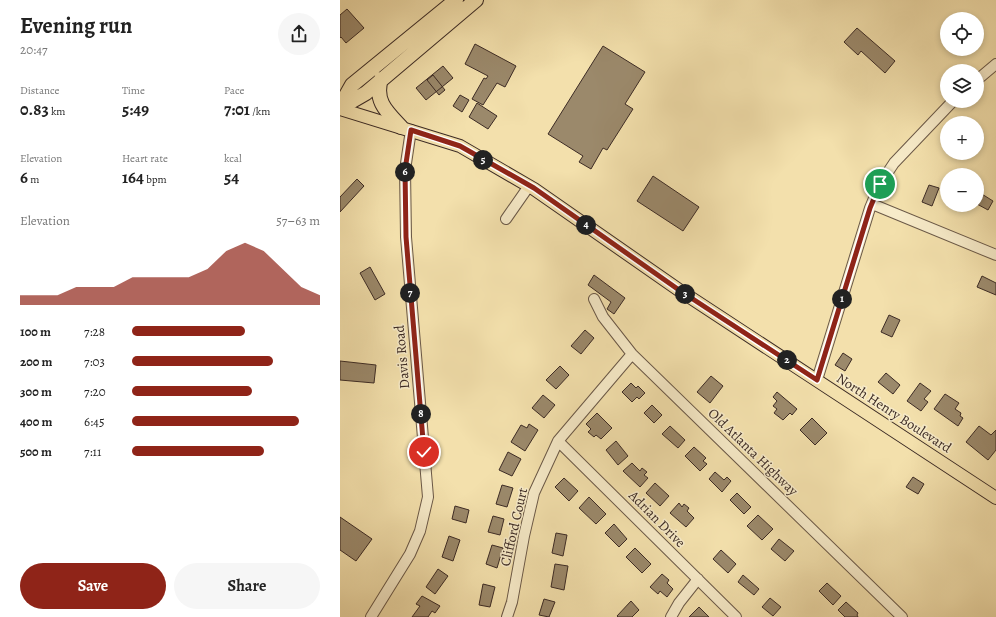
<!DOCTYPE html>
<html lang="en">
<head>
<meta charset="utf-8">
<style>
  :root { --surface:#fff; --page:#f6f6f6; --text:#222; --muted:#767676; --accent:#8f2418 }
  body { margin:0; font-family:Alegreya,serif; background:var(--page); color:var(--text); height:100vh; display:flex; flex-direction:column; font-size:15px; white-space:nowrap }
  * { box-sizing:border-box; margin:0 }
  p { font-size:13px; color:var(--muted) }
  .icon { flex:none; width:22px; height:22px; fill:none; stroke:currentColor; stroke-width:2; stroke-linecap:round; stroke-linejoin:round }
  .map { position:relative; flex:1; overflow:hidden }
  .details { display:flex; flex-direction:column; background:var(--surface); width:340px }
  .details>* { flex:none }
  .buttons { position:absolute; left:600px; top:12px; display:grid; gap:8px }
  .buttons a { display:grid; place-items:center; width:44px; height:44px; border-radius:50%; background:var(--surface); box-shadow:0 2px 6px #0003; font-size:20px }
  .pin { position:absolute; display:grid; place-items:center; width:34px; height:34px; color:#fff; margin:-17px; border:2px solid #fff; border-radius:50%; box-shadow:0 1px 4px #0007 }
  .km { position:absolute; width:20px; height:20px; margin:-10px; border-radius:50%; background:#222; color:#fff; font-size:11px; line-height:20px; text-align:center }
  .round { display:grid; place-items:center; flex:none; width:42px; height:42px; border-radius:21px; background:var(--page) }
  .summary { display:flex; align-items:center; justify-content:space-between; height:68px; padding:0 20px }
  h1 { font-size:22px; font-weight:700; line-height:30px }
  .metrics { display:grid; grid-template-columns:repeat(3,1fr); gap:6px; height:68px; padding:4px 20px }
  .metrics div { display:grid; align-content:center }
  .metrics b { font-size:17px; font-weight:700 }
  .metrics small { font-size:11px; font-weight:400 }
  .metrics p { font-size:11px }
  .chart { height:112px; padding:8px 20px }
  .chart p { display:flex; justify-content:space-between }
  .chart svg { width:100%; height:72px; margin-top:4px; fill:var(--accent); opacity:.7 }
  .cta { display:flex; gap:8px; margin-top:auto; padding:8px 20px }
  .cta a { flex:1; height:46px; border-radius:24px; background:var(--accent); color:#fff; font-size:16px; font-weight:700; line-height:46px; text-align:center }
  .cta a+a { background:var(--page); color:var(--text) }
  ul { padding:0 20px; list-style:none; font-size:13px }
  li { display:grid; grid-template-columns:64px 48px 1fr; align-items:center; height:30px }
  li i { height:10px; border-radius:5px; background:var(--accent) }
  main { display:flex; flex:1; min-height:0 }
  .map>svg:first-child { display:block }
  .building { fill:#9b896b; stroke:#3c2b25 }
  .lines { fill:none; stroke-linecap:round; stroke-linejoin:round }
  .minor-casing { stroke:#6a5847; stroke-width:12 }
  .major-casing { stroke:#3c2b25; stroke-width:14 }
  .highway-casing { stroke:#3c2b25; stroke-width:16 }
  .minor { stroke:#f7ebc9; stroke-width:10 }
  .major { stroke:#f3e0ac; stroke-width:12 }
  .highway { stroke:#f3e0ac; stroke-width:14 }
  .route-casing { stroke:#fff; stroke-width:8 }
  .route { stroke:#8f2418; stroke-width:5 }
  .labels { text-anchor:middle; dominant-baseline:central; stroke-width:3; stroke-linejoin:round; paint-order:stroke }
  .street-label { font-size:14px; fill:#3c2b25; stroke:#f7ebc9 }
</style>
</head>
<body>
<main>
<section class="details">
<div class="summary"><div><h1>Evening run</h1><p>20:47</p></div><a class="round"><svg class="icon" aria-label="share" viewBox="0 0 24 24"><path d="M12 15V3M7 8l5-5 5 5M5 13v7h14v-7"/></svg></a></div>
<div class="metrics">
<div><p>Distance</p><b>0.83<small> km</small></b></div>
<div><p>Time</p><b>5:49</b></div>
<div><p>Pace</p><b>7:01<small> /km</small></b></div>
</div>
<div class="metrics">
<div><p>Elevation</p><b>6<small> m</small></b></div>
<div><p>Heart rate</p><b>164<small> bpm</small></b></div>
<div><p>kcal</p><b>54</b></div>
</div>
<div class="chart"><p><span>Elevation</span>57–63 m</p>
<svg viewBox="0 0 160 44" preserveAspectRatio="none"><path d="M0 44V38L10 38L20 38L30 33L40 33L50 33L60 27L70 27L80 27L90 27L100 22L110 11L120 6L130 11L140 22L150 33L160 38V44z"/></svg>
</div>
<ul>
<li><b>100 m</b>7:28<i style="width:60%"></i></li>
<li><b>200 m</b>7:03<i style="width:75%"></i></li>
<li><b>300 m</b>7:20<i style="width:64%"></i></li>
<li><b>400 m</b>6:45<i style="width:89%"></i></li>
<li><b>500 m</b>7:11<i style="width:70%"></i></li>
</ul>
<div class="cta"><a>Save</a><a>Share</a></div>
</section>
<div class="map">
<svg width="656" height="617" viewBox="0 0 656 617">
  <rect width="100%" height="100%" fill="#f3e0ac"/>
  <filter id="stains"><feTurbulence type="fractalNoise" baseFrequency=".005" numOctaves="4"/><feColorMatrix values="0 0 0 0 .2 0 0 0 0 .09 0 0 0 0 .02 0 0 0 .5 -.17"/></filter>
  <radialGradient id="worn" r=".72"><stop offset=".6" stop-color="#630" stop-opacity="0"/><stop offset="1" stop-color="#630" stop-opacity=".3"/></radialGradient>
  <path class="building" d="M7,9L24,28L6,43L1,37L0,38V15Z
    M517,28L555,61L545,73L521,51L518,55L504,42Z
    M135,44L176,66L165,87L157,83L143,105L132,99L144,78L146,79L148,76L125,64Z
    M263,46L305,72L285,104L293,109L267,150L263,148L251,169L239,162L243,156L208,134Z
    M103,66L113,78L86,100L76,88Z
    M93,75L105,90L99,95L87,80Z
    M120,95L129,100L122,112L113,106Z
    M137,103L157,116L148,129L129,117Z
    M313,176L359,207L343,231L297,201Z
    M17,179L24,186L0,212V197Z
    M589,185L599,188L592,206L582,202Z
    M637,191L653,201L648,210L637,204Z
    M30,267L45,294L35,300L20,273Z
    M254,275L285,298L274,314L267,309L271,302L248,285Z
    M642,276L656,283V295L637,287Z
    M549,315L560,320L552,337L541,332Z
    M245,330L254,338L241,354L231,346Z
    M503,353L512,359L505,371L495,365Z
    M0,361L36,365L34,383L0,380Z
    M220,366L229,375L216,389L206,380Z
    M546,373L560,385L553,394L538,382Z
    M371,376L383,386L370,403L357,392Z
    M291,383L296,388L298,386L305,393L299,399L297,397L292,402L282,392Z
    M580,383L591,391L584,399L588,402L581,411L567,401Z
    M437,392L457,409L452,415L450,413L443,420L434,413L437,409L433,406L437,401L433,397Z
    M605,394L619,403L615,409L621,413L620,416L623,418L618,426L594,409Z
    M203,395L215,405L204,418L192,408Z
    M312,405L322,415L314,423L304,413Z
    M257,413L272,428L261,439L256,435L254,437L248,432L251,429L246,424Z
    M472,418L487,433L475,445L460,430Z
    M189,424L198,430L185,451L171,442L181,425L187,428Z
    M330,426L345,440L338,448L322,434Z
    M639,426L651,435L656,430V450L648,460L626,442Z
    M276,441L288,456L278,465L266,450Z
    M354,447L366,458L363,461L367,464L360,471L345,456Z
    M168,452L181,459L172,476L159,470Z
    M292,463L300,471L302,468L307,472L304,475L308,478L300,487L283,471Z
    M375,472L384,480L387,477L391,481L382,492L369,479Z
    M573,477L584,484L578,494L566,487Z
    M224,478L238,491L229,501L215,487Z
    M315,483L329,496L320,506L306,493Z
    M162,485L173,488L167,507L156,504Z
    M397,493L411,507L404,514L390,500Z
    M249,497L266,514L256,524L239,508Z
    M339,503L342,507L344,504L349,508L347,511L354,518L346,527L330,513Z
    M115,506L129,510L126,523L112,519Z
    M418,515L433,529L422,540L407,526Z
    M153,516L164,519L160,535L148,532Z
    M0,517L32,539L16,561L0,550Z
    M274,524L287,539L279,547L265,533Z
    M216,533L227,535L223,556L212,553Z
    M109,536L120,540L113,561L102,557Z
    M439,539L454,551L445,561L431,549Z
    M152,545L163,548L157,568L146,564Z
    M295,548L311,564L302,573L286,557Z
    M381,550L396,564L388,573L373,559Z
    M215,564L228,566L224,590L211,587Z
    M98,569L108,576L95,594L86,587Z
    M322,574L329,580L327,583L333,589L327,597L320,591L318,594L310,587Z
    M403,575L419,589L414,595L398,582Z
    M487,583L501,596L493,605L479,591Z
    M143,584L155,587L150,607L139,605Z
    M82,596L100,606L95,613L92,611L88,617H72L80,606L76,604Z
    M430,598L441,607L433,616L422,607Z
    M204,599L215,602L209,617L199,615Z
    M291,601L299,610L292,617H278L277,616Z
    M506,602L518,613L517,615L518,617H505L498,610Z
    M359,607L369,617H349Z"/>
  <g class="lines">
    <defs>
      <path id="minor" d="M637,80L656,64
        M532,204L656,255
        M166,219L189,186
        M254,299L263,317L292,354L562,617
        M477,380L530,208L540,184L554,163L613,101
        M218,441L396,617
        M31,617L70,554L80,531L88,497L66,237L65,170L71,130
        M167,617L172,602L184,536L194,493L218,441L292,354
        M331,617L339,603L358,579"/>
      <path id="major" d="M0,109L120,146L194,189L339,290L656,498"/>
      <path id="highway" d="M41,79C34,101 47,112 61,127
        M0,106L12,85L116,0
        M0,108L26,93L136,0"/>
    </defs>
    <use href="#minor" class="minor-casing"/>
    <use href="#major" class="major-casing"/>
    <use href="#highway" class="highway-casing"/>
    <use href="#minor" class="minor"/>
    <use href="#major" class="major"/>
    <use href="#highway" class="highway"/>
  </g>
  <g class="lines">
    <defs>
      <path id="route" d="M84,452L66,237L65,170L71,130L120,146L194,188L339,290L477,380L530,208L540,184"/>
    </defs>
    <use href="#route" class="route-casing"/>
    <use href="#route" class="route"/>
  </g>
  <g class="labels">
    <g class="street-label">
      <text transform="translate(62 357) rotate(-95)">Davis Road</text>
      <text transform="translate(554 413) rotate(33)">North Henry Boulevard</text>
      <text transform="translate(413 452) rotate(44)">Old Atlanta Highway</text>
      <text transform="translate(317 519) rotate(45)">Adrian Drive</text>
      <text transform="translate(174 527) rotate(-77)">Clifford Court</text>
    </g>
  </g>
  <rect width="100%" height="100%" filter="url(#stains)"/>
  <rect width="100%" height="100%" fill="url(#worn)"/>
</svg>
<div class="buttons">
<a><svg class="icon" aria-label="locate" viewBox="0 0 24 24"><circle cx="12" cy="12" r="6"/><path d="M12 2v4M12 18v4M2 12h4M18 12h4"/></svg></a>
<a><svg class="icon" aria-label="layers" viewBox="0 0 24 24"><path d="M12 4l9 5-9 5-9-5zM3 14l9 5 9-5"/></svg></a>
<a>+</a>
<a>−</a>
</div>
<div class="pin" style="left:540px;top:184px;background:#1e9e55"><svg class="icon" aria-label="arrive" viewBox="0 0 24 24"><path d="M6 21V4h12l-3 4 3 4H6"/></svg></div>
<div class="pin" style="left:84px;top:452px;background:#d93025"><svg class="icon" aria-label="check" viewBox="0 0 24 24"><path d="M5 12l5 5 9-10"/></svg></div>
<b class="km" style="left:502px;top:299px">1</b>
<b class="km" style="left:447px;top:360px">2</b>
<b class="km" style="left:345px;top:294px">3</b>
<b class="km" style="left:246px;top:225px">4</b>
<b class="km" style="left:143px;top:160px">5</b>
<b class="km" style="left:65px;top:172px">6</b>
<b class="km" style="left:70px;top:293px">7</b>
<b class="km" style="left:81px;top:414px">8</b>
</div>
</main>
</body>
</html>
